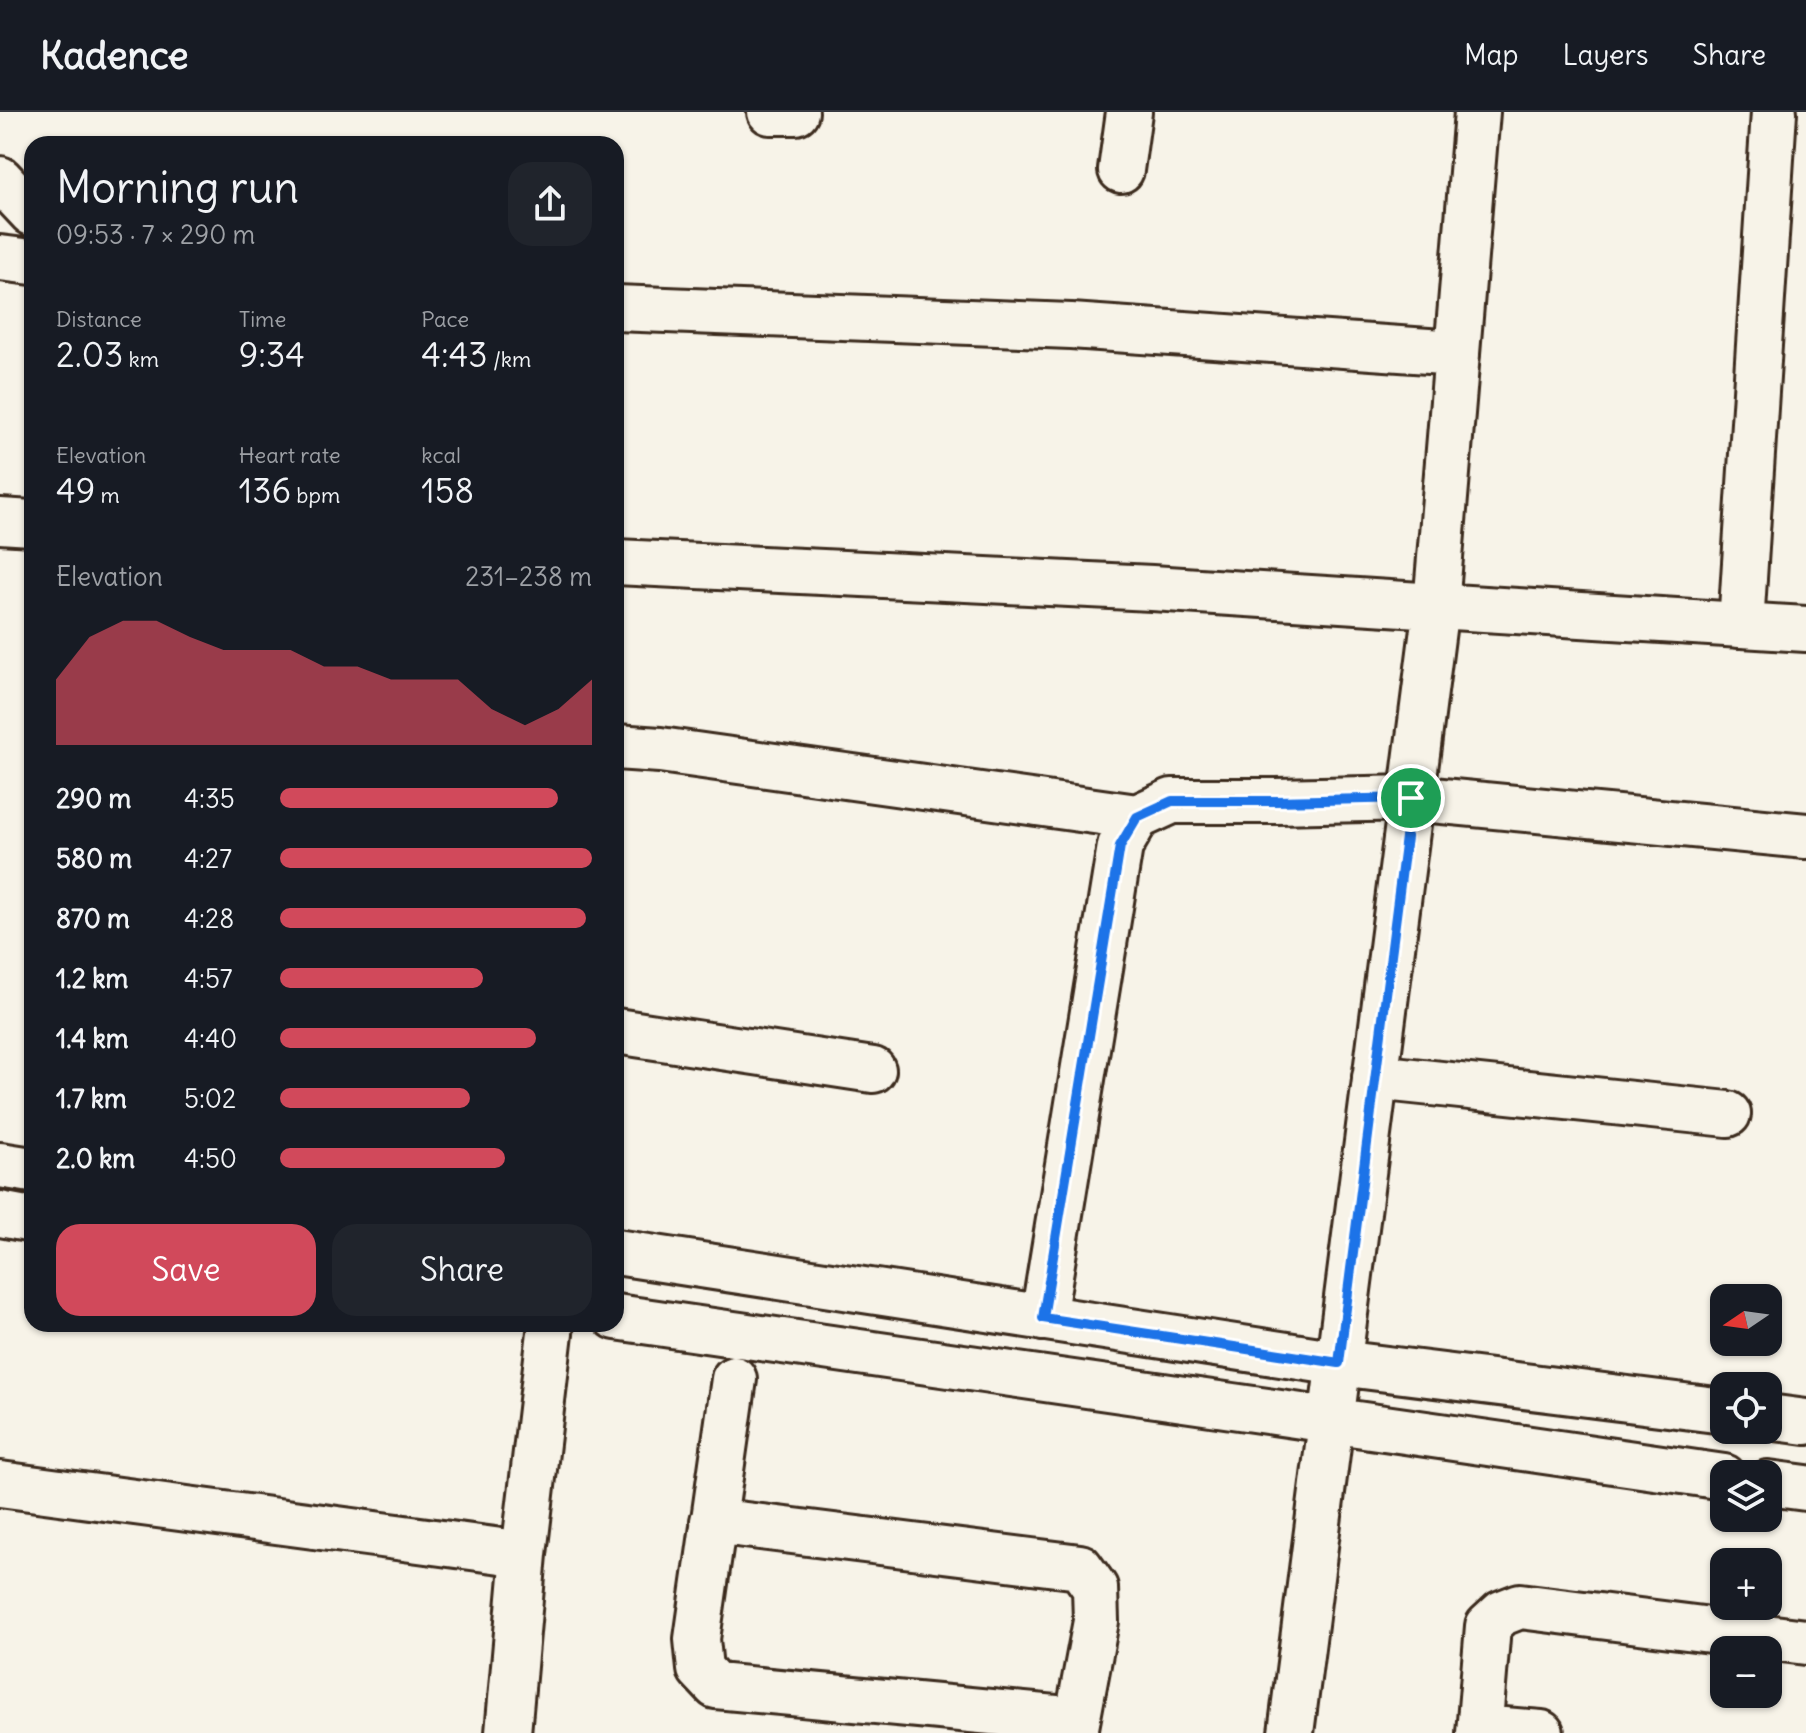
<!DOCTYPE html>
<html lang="en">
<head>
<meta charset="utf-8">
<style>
  :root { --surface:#171b24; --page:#20242c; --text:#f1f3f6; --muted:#9ea1a6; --line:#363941; --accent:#d1495b }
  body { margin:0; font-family:Delius,sans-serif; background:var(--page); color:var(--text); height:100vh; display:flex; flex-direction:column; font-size:30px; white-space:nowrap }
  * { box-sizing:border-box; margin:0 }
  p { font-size:26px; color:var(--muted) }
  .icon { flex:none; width:44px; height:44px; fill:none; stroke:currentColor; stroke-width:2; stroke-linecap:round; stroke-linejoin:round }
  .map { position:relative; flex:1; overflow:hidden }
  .sheet { position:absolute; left:24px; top:24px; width:600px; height:1196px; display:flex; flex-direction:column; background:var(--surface); border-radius:24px; box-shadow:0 2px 6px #0004 }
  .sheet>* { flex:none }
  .needle { width:52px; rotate:257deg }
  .buttons { position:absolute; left:1710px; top:1172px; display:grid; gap:16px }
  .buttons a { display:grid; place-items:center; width:72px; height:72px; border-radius:16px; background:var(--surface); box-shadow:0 2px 6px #0004; font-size:40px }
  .pin { position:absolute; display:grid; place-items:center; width:68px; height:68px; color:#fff; margin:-34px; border:4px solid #fff; border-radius:50%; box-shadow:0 2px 8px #0007 }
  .round { display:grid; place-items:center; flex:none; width:84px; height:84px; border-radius:24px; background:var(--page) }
  .headline { display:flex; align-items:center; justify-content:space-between; height:136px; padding:0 32px }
  h1 { font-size:44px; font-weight:600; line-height:60px }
  .figures { display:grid; grid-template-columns:repeat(3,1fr); gap:12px; height:136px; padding:8px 32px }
  .figures div { display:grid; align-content:center }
  .figures b { font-size:34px; font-weight:600 }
  .figures small { font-size:22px; font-weight:400 }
  .figures p { font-size:22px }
  .chart { height:224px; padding:16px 32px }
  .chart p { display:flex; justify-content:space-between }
  .chart svg { width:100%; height:144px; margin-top:8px; fill:var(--accent); opacity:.7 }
  .button { display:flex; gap:16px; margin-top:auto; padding:16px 32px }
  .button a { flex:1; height:92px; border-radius:24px; background:var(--accent); color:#fff; font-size:32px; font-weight:600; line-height:92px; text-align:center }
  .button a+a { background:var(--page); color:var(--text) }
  ul { padding:0 32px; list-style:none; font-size:26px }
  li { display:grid; grid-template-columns:128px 96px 1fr; align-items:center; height:60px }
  li i { height:20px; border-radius:10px; background:var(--accent) }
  header { display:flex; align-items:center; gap:48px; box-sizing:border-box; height:112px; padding:0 40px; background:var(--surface); border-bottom:2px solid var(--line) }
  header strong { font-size:38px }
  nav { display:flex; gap:44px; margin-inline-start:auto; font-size:28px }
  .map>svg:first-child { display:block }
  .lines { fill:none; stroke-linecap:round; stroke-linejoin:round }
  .minor-casing { stroke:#3b2a1e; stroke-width:50 }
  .major-casing { stroke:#3b2a1e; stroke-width:50 }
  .minor { stroke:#f7f3e8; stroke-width:44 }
  .major { stroke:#f7f3e8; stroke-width:44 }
  .route-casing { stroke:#fff; stroke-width:16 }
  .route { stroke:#1a73e8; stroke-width:10 }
</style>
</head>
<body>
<header>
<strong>Kadence</strong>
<nav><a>Map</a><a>Layers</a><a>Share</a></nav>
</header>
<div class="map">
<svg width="1806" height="1621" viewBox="0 0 1806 1621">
  <rect width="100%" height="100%" fill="#f7f3e8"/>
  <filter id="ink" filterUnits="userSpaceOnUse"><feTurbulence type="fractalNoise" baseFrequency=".0125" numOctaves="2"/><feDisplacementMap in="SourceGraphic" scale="16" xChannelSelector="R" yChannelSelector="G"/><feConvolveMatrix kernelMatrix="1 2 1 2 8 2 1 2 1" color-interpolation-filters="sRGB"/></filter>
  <g filter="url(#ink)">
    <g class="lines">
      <defs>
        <path id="minor" d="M770,0H796
          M1121,58L1129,0
          M0,67L32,101
          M0,146L32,150
          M616,196L1071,214L1457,241
          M0,409L32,411
          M616,450L1152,476L1436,494L1291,1621
          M1741,513L1774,0
          M616,635L660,638L1137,705
          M616,919L873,958
          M1375,965L1728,1002
          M0,1053L32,1058
          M0,1102L32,1108
          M616,1140L1339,1251L1724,1299
          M616,1205L1724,1365
          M1043,1206L1120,734L1137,705L1172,689H1276L1411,686L1806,724
          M734,1267L697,1527L700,1557L716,1574L1077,1608
          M1768,1305L1806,1310
          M1768,1371L1806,1376
          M0,1372L524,1442
          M713,1409L1080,1455L1095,1476L1096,1509L1075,1621
          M1480,1616L1541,1621
          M508,1621L524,1442L551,1212
          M1479,1621L1488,1514L1502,1501L1520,1494L1806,1530"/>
        <path id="major" d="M1477,0L1436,494L1806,517"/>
      </defs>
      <use href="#minor" class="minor-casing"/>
      <use href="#major" class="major-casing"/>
      <use href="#minor" class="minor"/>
      <use href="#major" class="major"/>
    </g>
  </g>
  <g class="lines" filter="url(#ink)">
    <defs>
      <path id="route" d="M1411,686L1339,1251L1043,1206L1120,734L1137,705L1172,689H1276Z"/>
    </defs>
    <use href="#route" class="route-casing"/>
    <use href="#route" class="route"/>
  </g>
</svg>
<div class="buttons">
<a><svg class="needle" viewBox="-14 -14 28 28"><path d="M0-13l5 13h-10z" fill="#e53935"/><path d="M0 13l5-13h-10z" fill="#9ea1a6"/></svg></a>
<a><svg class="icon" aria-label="locate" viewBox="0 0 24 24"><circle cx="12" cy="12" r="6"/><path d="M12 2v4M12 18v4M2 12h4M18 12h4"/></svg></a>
<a><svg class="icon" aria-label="layers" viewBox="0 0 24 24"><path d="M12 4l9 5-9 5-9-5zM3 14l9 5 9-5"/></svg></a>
<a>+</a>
<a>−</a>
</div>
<div class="pin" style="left:1411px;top:686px;background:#1e9e55"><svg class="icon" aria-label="arrive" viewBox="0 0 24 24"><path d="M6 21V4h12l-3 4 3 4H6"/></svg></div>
<section class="sheet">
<div class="headline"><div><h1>Morning run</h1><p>09:53 · 7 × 290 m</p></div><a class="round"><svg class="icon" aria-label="share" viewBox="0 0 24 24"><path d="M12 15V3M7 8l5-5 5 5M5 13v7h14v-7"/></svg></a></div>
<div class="figures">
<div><p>Distance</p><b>2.03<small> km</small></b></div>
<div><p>Time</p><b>9:34</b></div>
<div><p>Pace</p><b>4:43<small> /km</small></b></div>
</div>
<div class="figures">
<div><p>Elevation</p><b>49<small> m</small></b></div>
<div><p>Heart rate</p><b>136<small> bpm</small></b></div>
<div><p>kcal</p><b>158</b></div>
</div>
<div class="chart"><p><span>Elevation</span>231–238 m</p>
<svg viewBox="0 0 160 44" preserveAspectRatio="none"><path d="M0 44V24L10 11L20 6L30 6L40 11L50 15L60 15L70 15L80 20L90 20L100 24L110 24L120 24L130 33L140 38L150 33L160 24V44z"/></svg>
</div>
<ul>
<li><b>290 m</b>4:35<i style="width:89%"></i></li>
<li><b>580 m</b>4:27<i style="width:100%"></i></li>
<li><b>870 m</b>4:28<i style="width:98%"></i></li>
<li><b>1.2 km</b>4:57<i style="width:65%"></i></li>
<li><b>1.4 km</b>4:40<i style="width:82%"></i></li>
<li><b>1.7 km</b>5:02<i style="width:61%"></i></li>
<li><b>2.0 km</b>4:50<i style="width:72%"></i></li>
</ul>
<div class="button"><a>Save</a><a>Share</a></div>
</section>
</div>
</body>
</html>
